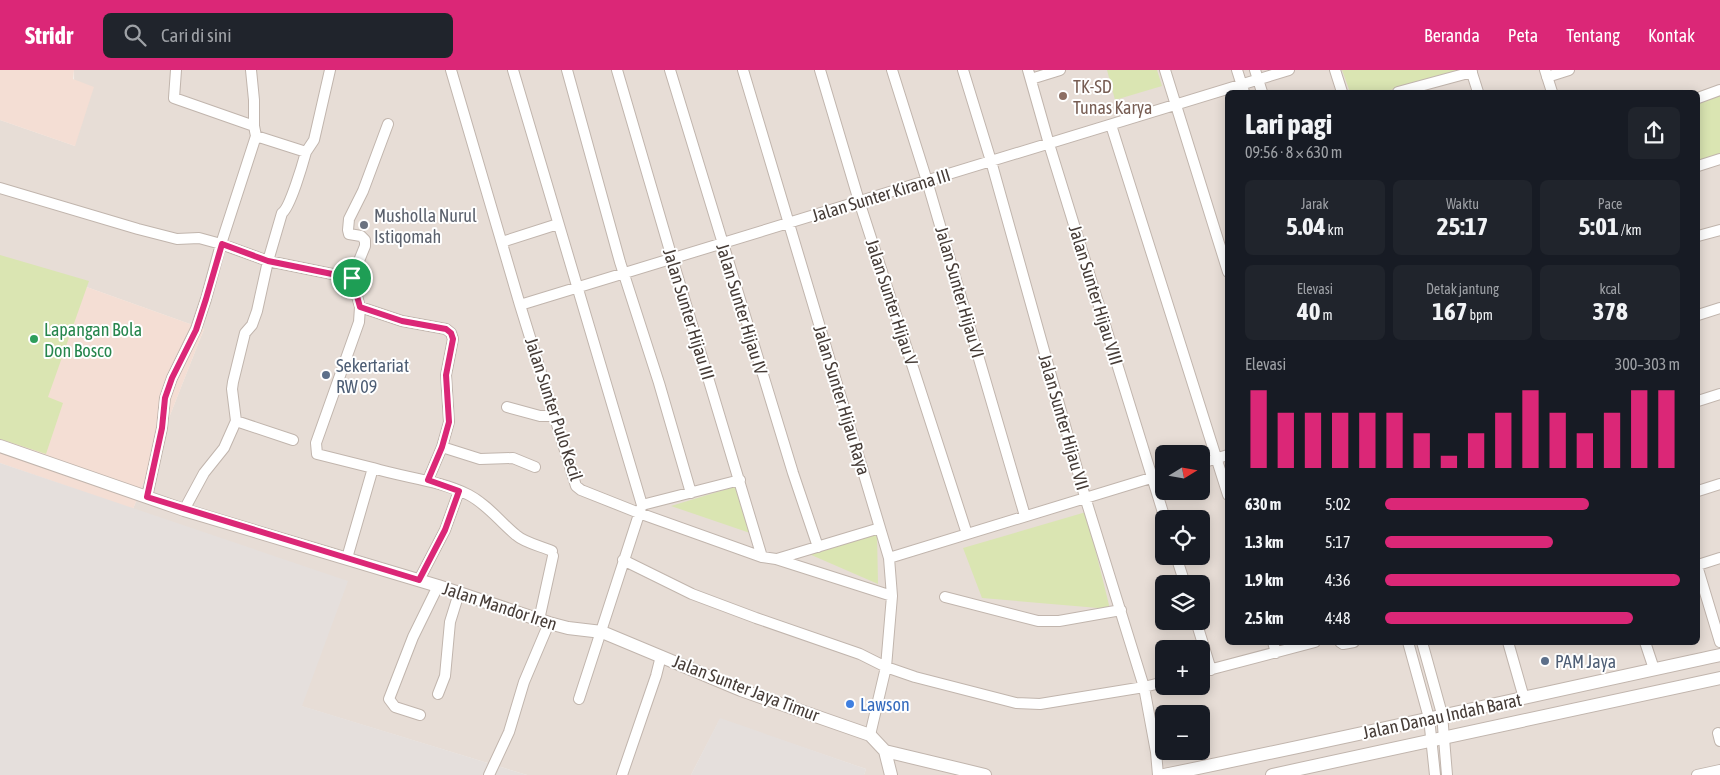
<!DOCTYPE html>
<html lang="id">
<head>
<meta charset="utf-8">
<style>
  :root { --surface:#171b24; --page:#20242c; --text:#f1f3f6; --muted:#9ea1a6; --accent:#db2777 }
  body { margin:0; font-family:"Asap Condensed",sans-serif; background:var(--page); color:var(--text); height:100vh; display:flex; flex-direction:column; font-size:19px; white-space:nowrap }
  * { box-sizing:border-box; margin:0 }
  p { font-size:16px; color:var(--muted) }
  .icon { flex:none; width:28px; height:28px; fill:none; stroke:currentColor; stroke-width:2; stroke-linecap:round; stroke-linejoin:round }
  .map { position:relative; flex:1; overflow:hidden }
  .panel { position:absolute; left:1225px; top:20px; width:475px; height:555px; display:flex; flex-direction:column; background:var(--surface); border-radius:8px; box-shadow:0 2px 12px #0003 }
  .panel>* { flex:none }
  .needle { width:32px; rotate:79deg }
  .controls { position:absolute; left:1155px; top:375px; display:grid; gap:10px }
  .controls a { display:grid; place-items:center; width:55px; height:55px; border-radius:8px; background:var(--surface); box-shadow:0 2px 12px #0003; font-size:25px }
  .pin { position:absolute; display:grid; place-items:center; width:42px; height:42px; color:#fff; margin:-21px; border:2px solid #fff; border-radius:50%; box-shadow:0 1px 5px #0007 }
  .round { display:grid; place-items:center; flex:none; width:52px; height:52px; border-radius:8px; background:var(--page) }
  .overview { display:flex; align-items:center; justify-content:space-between; height:85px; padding:0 20px }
  h1 { font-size:28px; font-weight:700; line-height:38px }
  .metrics { display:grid; grid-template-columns:repeat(3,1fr); gap:8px; height:85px; padding:5px 20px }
  .metrics div { display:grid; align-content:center; border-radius:8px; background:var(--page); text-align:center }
  .metrics b { font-size:25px; font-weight:700 }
  .metrics small { font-size:14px; font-weight:400 }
  .metrics p { font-size:14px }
  .chart { height:140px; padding:10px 20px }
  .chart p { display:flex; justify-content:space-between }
  .chart svg { width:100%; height:90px; margin-top:5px; stroke:var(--accent); stroke-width:6 }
  ul { padding:0 20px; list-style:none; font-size:16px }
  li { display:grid; grid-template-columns:80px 60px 1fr; align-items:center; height:38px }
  li i { height:12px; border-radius:6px; background:var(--accent) }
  header { display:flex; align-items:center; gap:30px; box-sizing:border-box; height:70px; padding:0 25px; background:var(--accent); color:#fff }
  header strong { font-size:24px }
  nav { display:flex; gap:28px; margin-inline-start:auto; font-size:18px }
  .search { width:350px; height:45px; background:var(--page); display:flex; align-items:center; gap:12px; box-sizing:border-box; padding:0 18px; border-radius:8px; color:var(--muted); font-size:19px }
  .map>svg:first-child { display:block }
  .residential { fill:#e7ddd6; fill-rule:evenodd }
  .commercial { fill:#f4ded4 }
  .industrial { fill:#e5dfdc }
  .green { fill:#dae5b2 }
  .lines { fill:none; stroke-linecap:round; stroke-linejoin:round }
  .minor-casing { stroke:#c1b5ad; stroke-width:12 }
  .tertiary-casing { stroke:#c1b5ad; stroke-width:14 }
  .minor { stroke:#fff; stroke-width:10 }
  .tertiary { stroke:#fff; stroke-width:12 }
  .route-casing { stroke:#fff; stroke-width:10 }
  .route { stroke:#db2777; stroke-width:6 }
  .education-dot { fill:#8d6e63; stroke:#fff; stroke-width:2 }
  .worship-dot { fill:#6b7280; stroke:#fff; stroke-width:2 }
  .leisure-dot { fill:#2e9e5b; stroke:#fff; stroke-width:2 }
  .service-dot { fill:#5c6f8a; stroke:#fff; stroke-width:2 }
  .shop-dot { fill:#3f7fe0; stroke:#fff; stroke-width:2 }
  .labels { text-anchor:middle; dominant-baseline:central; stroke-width:4; stroke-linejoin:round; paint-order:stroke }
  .education-label { font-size:18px; fill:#785e54; stroke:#fff; text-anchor:start }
  .street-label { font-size:18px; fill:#463c37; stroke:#fff }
  .worship-label { font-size:18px; fill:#5b616d; stroke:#fff; text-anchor:start }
  .leisure-label { font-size:18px; fill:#27864d; stroke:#fff; text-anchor:start }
  .service-label { font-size:18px; fill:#4e5e75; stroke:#fff; text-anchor:start }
  .shop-label { font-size:18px; fill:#366cbe; stroke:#fff; text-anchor:start }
</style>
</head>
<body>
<header>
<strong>Stridr</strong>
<div class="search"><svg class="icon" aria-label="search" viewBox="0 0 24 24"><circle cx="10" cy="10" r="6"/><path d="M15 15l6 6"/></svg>Cari di sini</div>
<nav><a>Beranda</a><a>Peta</a><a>Tentang</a><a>Kontak</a></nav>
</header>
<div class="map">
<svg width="1720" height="705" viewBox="0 0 1720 705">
  <rect width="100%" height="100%" fill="#f3ede7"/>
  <path class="residential" d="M74,0H1720V705H864L866,699L720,649L691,705H527L301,636L347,512L133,439L204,259L0,186V50L75,76ZM1228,22H1698V572H1228ZM1164,384H1201V421H1164ZM1164,449H1201V486H1164ZM1164,514H1201V551H1164ZM1164,579H1201V616H1164ZM1164,644H1201V681H1164Z"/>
  <path class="commercial" d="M0,0H74L73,9L94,17L75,76L0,50Z
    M0,186L204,259L133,439L0,393Z"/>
  <path class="industrial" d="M0,393L348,511L302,636L527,705H0Z
    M720,648L866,699L864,705H691Z"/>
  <path class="green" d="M1107,0H1157L1162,16L1115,30Z
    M1342,0H1461L1383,22H1350Z
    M1720,25V88L1698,95V32Z
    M0,185L89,211L48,327L63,333L46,384L0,369Z
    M737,416L753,464L671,436Z
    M1086,442L1110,539L982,528L963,478Z
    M877,463L878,514L809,484Z"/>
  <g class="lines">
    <defs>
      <path id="minor" d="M176,0L174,28L254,56
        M451,0L520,235L576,416L581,420L639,443L762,487L776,489L892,526
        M513,0L642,435
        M567,0L620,192L659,313L691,423
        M617,0L672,188L762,487
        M670,0L793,403L818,477
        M743,0L889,488L892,526L886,597L870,665
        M820,0L859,131L967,464
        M892,0L927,111L1025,446
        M963,0L991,91L1085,427L1144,617L1156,682L1158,705
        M1028,0L1049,74L1165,449
        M1165,0L1228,202
        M1237,0L1244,22
        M1255,0L1262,22
        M1335,0L1342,22
        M1471,0L1478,22
        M1545,0L1552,22
        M1547,7L1569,0
        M1031,9L1060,0
        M1398,22L1472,2
        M1698,28L1720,20
        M1111,55L1228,425
        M256,66L306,82L314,70L330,0
        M1698,96L1720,89
        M0,118L138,159L177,169L199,168L221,174L268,191L352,208L360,237L359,252L316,373L317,384L373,398L347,488
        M1698,166L1720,160
        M502,172L558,154
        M352,208L365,176V170L361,166L349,164L348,160L349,149L363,121L388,54
        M520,235L1289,0
        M360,237L402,251L446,259L451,263L453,269L446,305L449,352L442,377L428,410
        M1698,245L1720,238
        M1698,331L1720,324
        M507,337L540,346H554
        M236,351L293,370
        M442,377L480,389L513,388L535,397
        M1201,393L1228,385
        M373,398C405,408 439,410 469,425C488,435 500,452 516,465C525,473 541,476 552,481
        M1698,421L1720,414
        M147,427L162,358L165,328L172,308L196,259L206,229L221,174L256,66L254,56V30L251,0
        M184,440L204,403L224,378L236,351L232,319L233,312L245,263L252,255L257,241L268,191L282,143C290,138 303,93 306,82
        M1176,486L1185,514
        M889,488L1164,404
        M777,489L880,458
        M623,490L692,524L756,548L860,584L886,597L915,607L1016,633L1040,634L1144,617L1164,612
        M1698,495L1720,488
        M1698,499L1720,572
        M419,510L445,460L459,421
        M945,527L1038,551H1059L1121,540
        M539,550L553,486
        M1196,551L1211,600
        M1273,572L1276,583
        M1340,572L1343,574L1354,572
        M1408,572L1429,648L1435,705
        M1422,572L1442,644L1447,705
        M1508,572L1524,628
        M1645,572L1654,599
        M1201,602L1315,572
        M438,624L445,606L450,552L459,523
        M579,629L642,435L740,410
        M420,645L395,637L389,629L413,567L438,516
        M1718,663L1720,671
        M489,705L509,662L524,612L549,553
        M622,705L656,606L661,586
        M1697,705L1720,700"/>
      <path id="tertiary" d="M0,376L184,440L438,516L549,553L568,558L602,562L741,620L870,665L885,681L891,705
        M885,681L985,705
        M1164,705C1350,667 1534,625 1720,585
        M1272,705L1720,608"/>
    </defs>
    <use href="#minor" class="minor-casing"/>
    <use href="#tertiary" class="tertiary-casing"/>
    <use href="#minor" class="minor"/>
    <use href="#tertiary" class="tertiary"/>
  </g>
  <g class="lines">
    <defs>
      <path id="route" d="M222,174L268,191L352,208L360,237L402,251L446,259L451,263L453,269L446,305L449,352L442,377L428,410L459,421L445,460L419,510L147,427L162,358L165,328L172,308L196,260L206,229Z"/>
    </defs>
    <use href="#route" class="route-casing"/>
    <use href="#route" class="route"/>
  </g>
  <circle class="education-dot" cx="1063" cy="26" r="5"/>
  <circle class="worship-dot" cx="364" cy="155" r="5"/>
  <circle class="leisure-dot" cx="34" cy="269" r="5"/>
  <g class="service-dot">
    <circle cx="326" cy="305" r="5"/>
    <circle cx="1545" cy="591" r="5"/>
  </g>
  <circle class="shop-dot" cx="850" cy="634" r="5"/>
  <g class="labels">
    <g class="education-label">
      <text x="1073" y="16">TK-SD<tspan x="1073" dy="21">Tunas Karya</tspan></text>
    </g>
    <g class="street-label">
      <text transform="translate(881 125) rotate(-17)">Jalan Sunter Kirana III</text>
      <text transform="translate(960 222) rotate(74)">Jalan Sunter Hijau VI</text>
      <text transform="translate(1096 225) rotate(73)">Jalan Sunter Hijau VIII</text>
      <text transform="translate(892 232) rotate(72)">Jalan Sunter Hijau V</text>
      <text transform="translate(742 239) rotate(73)">Jalan Sunter Hijau IV</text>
      <text transform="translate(689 244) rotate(73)">Jalan Sunter Hijau III</text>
      <text transform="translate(842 330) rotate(73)">Jalan Sunter Hijau Raya</text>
      <text transform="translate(554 339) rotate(72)">Jalan Sunter Pulo Kecil</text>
      <text transform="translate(1064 352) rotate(74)">Jalan Sunter Hijau VII</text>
      <text transform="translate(500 536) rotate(18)">Jalan Mandor Iren</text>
      <text transform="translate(746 618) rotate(21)">Jalan Sunter Jaya Timur</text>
      <text transform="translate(1442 646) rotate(-12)">Jalan Danau Indah Barat</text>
    </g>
    <g class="worship-label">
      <text x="374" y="145">Musholla Nurul<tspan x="374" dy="21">Istiqomah</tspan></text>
    </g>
    <g class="leisure-label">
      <text x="44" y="259">Lapangan Bola<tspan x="44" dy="21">Don Bosco</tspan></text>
    </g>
    <g class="service-label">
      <text x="336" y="295">Sekertariat<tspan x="336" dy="21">RW 09</tspan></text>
      <text x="1555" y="591">PAM Jaya</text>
    </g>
    <g class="shop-label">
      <text x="860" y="634">Lawson</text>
    </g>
  </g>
</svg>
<div class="controls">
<a><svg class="needle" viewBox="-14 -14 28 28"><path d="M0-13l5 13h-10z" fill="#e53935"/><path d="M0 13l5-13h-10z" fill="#9ea1a6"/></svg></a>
<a><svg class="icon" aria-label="locate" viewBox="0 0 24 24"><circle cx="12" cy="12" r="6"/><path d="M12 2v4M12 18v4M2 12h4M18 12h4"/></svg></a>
<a><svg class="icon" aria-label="layers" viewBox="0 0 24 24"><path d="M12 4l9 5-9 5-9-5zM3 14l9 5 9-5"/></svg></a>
<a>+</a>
<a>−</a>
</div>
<div class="pin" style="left:352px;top:208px;background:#1e9e55"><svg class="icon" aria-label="arrive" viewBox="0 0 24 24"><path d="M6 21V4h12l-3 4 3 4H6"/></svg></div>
<section class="panel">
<div class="overview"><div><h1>Lari pagi</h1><p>09:56 · 8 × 630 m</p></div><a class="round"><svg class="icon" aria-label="share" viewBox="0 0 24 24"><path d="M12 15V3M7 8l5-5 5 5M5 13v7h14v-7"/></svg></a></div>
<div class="metrics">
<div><p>Jarak</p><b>5.04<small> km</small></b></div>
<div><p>Waktu</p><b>25:17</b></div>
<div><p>Pace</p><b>5:01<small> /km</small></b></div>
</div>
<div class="metrics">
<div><p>Elevasi</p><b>40<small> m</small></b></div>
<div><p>Detak jantung</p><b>167<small> bpm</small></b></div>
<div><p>kcal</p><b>378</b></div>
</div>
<div class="chart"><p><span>Elevasi</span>300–303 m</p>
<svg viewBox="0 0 160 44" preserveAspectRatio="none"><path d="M5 44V6M15 44V17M25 44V17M35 44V17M45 44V17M55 44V17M65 44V27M75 44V38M85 44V27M95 44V17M105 44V6M115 44V17M125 44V27M135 44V17M145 44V6M155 44V6"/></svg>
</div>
<ul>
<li><b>630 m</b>5:02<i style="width:69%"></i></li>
<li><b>1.3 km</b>5:17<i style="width:57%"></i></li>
<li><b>1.9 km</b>4:36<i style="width:100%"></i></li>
<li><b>2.5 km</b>4:48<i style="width:84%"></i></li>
</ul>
</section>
</div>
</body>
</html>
